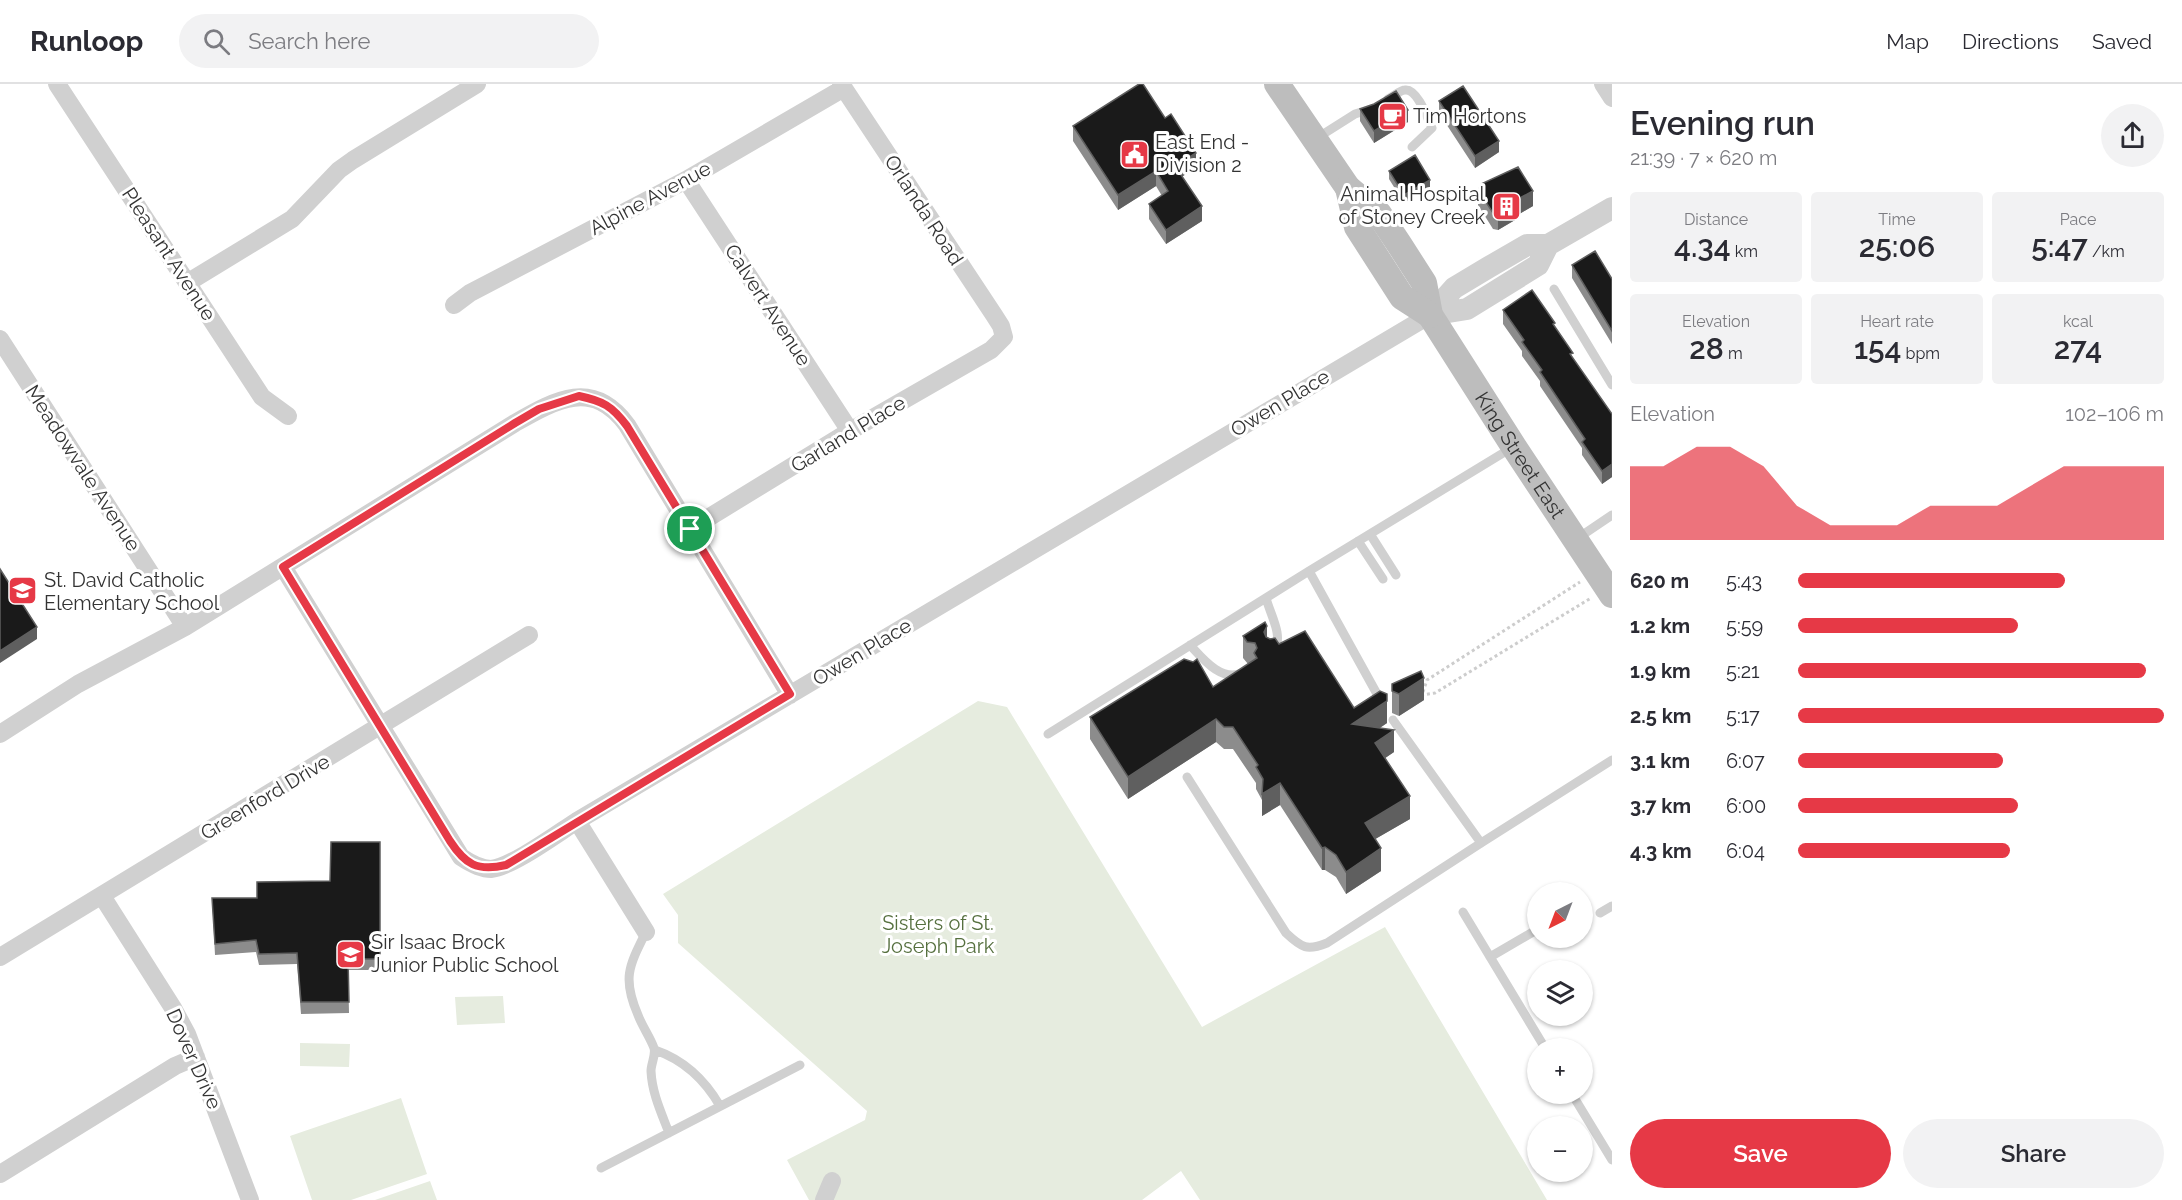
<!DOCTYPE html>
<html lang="en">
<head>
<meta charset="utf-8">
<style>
  :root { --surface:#fff; --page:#f2f2f3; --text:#2b2b33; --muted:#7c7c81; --line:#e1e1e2; --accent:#e63946 }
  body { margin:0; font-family:Raleway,sans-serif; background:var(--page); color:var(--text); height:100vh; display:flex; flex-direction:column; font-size:22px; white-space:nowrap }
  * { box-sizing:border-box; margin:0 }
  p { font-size:20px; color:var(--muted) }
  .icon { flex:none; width:33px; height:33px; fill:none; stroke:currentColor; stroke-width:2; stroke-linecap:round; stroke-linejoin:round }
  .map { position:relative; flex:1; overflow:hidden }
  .details { display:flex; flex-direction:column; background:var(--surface); width:570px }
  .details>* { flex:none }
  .needle { width:39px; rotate:222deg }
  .tools { position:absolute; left:1527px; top:798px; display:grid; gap:12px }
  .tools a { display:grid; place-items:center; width:66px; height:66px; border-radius:50%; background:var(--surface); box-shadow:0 2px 4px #0004; font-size:30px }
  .pin { position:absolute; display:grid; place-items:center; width:51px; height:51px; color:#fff; margin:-26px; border:3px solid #fff; border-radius:50%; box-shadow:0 2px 6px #0007 }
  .round { display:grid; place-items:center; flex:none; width:63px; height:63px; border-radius:32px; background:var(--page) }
  .head { display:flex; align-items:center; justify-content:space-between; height:102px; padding:0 18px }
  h1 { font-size:33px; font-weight:600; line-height:45px }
  .metrics { display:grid; grid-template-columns:repeat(3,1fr); gap:9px; height:102px; padding:6px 18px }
  .metrics div { display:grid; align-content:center; border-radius:6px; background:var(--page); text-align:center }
  .metrics b { font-size:30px; font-weight:600 }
  .metrics small { font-size:16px; font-weight:400 }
  .metrics p { font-size:16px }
  .chart { height:168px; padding:12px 18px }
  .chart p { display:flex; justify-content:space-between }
  .chart svg { width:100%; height:108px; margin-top:6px; fill:var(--accent); opacity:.7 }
  .button { display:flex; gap:12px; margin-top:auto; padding:12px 18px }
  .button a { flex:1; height:69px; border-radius:36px; background:var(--accent); color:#fff; font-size:24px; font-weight:600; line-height:69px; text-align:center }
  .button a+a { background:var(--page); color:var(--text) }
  ul { padding:0 18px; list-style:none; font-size:20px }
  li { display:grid; grid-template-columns:96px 72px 1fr; align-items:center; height:45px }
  li i { height:15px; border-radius:8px; background:var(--accent) }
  header { display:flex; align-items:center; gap:36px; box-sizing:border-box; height:84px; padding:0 30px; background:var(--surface); border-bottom:2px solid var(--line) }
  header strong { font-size:28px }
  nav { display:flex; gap:33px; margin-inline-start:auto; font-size:21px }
  .search { width:420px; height:54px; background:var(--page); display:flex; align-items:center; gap:15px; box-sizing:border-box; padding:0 21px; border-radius:33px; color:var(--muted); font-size:22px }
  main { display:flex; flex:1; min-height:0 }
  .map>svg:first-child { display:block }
  .green { fill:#e6ecdf }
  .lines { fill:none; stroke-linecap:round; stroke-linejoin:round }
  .path { stroke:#cdcdcd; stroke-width:3; stroke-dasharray:3 3; stroke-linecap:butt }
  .service { stroke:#d0d0d0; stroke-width:9 }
  .minor { stroke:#d0d0d0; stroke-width:18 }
  .tertiary { stroke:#d0d0d0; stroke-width:22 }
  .secondary { stroke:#bdbdbd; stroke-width:26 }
  .wall { fill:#8c8c8c }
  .shaded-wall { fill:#5f5f5f }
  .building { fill:#1a1a1a; stroke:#5f5f5f; stroke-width:1.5 }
  .route-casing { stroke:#fff; stroke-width:12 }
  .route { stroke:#e63946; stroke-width:8 }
  .labels { text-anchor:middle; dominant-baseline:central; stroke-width:6; stroke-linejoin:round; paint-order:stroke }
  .poi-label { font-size:20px; fill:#333; stroke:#fff; text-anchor:start }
  .street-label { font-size:20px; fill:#333; stroke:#fff }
  .park-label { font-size:20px; fill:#56703f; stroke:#fff }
</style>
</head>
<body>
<header>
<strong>Runloop</strong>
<div class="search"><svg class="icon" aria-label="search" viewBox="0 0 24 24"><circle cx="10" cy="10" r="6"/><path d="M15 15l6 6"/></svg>Search here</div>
<nav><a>Map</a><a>Directions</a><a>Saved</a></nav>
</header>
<main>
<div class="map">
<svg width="1612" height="1116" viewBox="0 0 1612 1116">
  <rect width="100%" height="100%" fill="#fff"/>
  <path class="green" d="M978,617L1007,623L1202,943L1385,843L1547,1116H1200L1181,1087L1142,1116H809L787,1076L865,1036L867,1027L678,859V831L663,810Z
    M503,912L505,939L457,941L455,913Z
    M300,959L350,960L349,983L300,982Z
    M401,1014L427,1090L351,1116H312L290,1052Z
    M430,1097L437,1116H375Z"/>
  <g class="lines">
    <path class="path" d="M1423,608L1427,596L1580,498
      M1421,611L1435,609L1591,514"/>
    <path class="service" d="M1388,15C1393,13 1400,6 1405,6C1417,4 1428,35 1432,44L1412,63
      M1317,54L1355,30L1371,25
      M1554,205L1612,301
      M1370,450L1396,491
      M1578,454L1612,431
      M1358,457L1383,495
      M1309,487L1382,619
      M1266,514C1270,530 1284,552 1274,567
      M1190,561C1203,575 1221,598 1242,589
      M1393,636L1481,759
      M1048,650L1309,487L1513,363
      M1187,693L1286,849C1302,864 1307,867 1327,859L1481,759L1612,676
      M1463,828L1545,964
      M1600,829L1612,822
      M646,848C629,882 622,894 638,931C642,942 650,953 654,964C656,971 651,980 651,987C652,1009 661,1028 669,1049
      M1490,873L1538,845
      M655,966C684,976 705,996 720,1022
      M1572,1010L1612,1076
      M601,1084L800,981"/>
    <path class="minor" d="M57,0L262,313L288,332
      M1603,0L1612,14
      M686,96L850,347
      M187,199L292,135L339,86L353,76L477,0
      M454,221L470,209L686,96L844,4
      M0,255L185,543
      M690,445L850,347L991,266L1004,253L1001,242L994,231L841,0
      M283,483L461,773C470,779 480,785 491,785C512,783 558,749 577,737L1430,231
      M0,650L78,600L185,543L515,339C557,315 593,295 627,341L790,611
      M577,737L646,848
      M102,812L173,924L187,950L250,1116
      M0,873L529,551
      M0,1090L175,982L196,973
      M824,1116L832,1097"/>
    <path class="tertiary" d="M1430,231L1454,204L1489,183L1527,161H1548L1612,124
      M1430,231L1467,225L1538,181L1548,161"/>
    <g class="secondary">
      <path id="s1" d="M1277,0L1348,104L1379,130L1399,160L1424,199L1430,231L1514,363L1612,511"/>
      <path d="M1348,104L1357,143L1402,213L1430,231"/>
    </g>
  </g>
  <path class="wall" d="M1439,17L1499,68L1475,84L1439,29Z
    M1374,20L1408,38L1374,59L1360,37V25Z
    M1073,42L1196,84L1182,92L1202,137L1166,160L1149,135V120L1162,112L1156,102L1118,126L1073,57Z
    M1389,87L1430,103L1404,119L1389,95Z
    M1478,106L1533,122L1516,132L1515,136L1498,146L1493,145L1478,121Z
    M1572,181L1612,195V260L1572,194Z
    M1503,226L1555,244L1573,274L1612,330V393L1602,400L1582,371V364L1540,302V297L1522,272V267L1503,240Z
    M1243,552L1267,553L1279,560L1354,624L1387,639L1380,644L1394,668L1385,674L1410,735L1375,755L1381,787L1346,810L1336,793L1325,786H1322L1280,721L1262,732V716L1256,705V699L1233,665H1224L1216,658L1128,715L1090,655V633L1213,603L1248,580L1243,574Z
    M1392,600L1424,616L1399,632L1392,629Z
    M380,758V886H348L349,929L301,930L297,880L259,881L256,868L215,871L212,814H257L330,797Z"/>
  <path class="shaded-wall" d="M1408,26V38L1374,59V47Z
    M1499,57V68L1475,84V72Z
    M1196,69V84L1175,97V82Z
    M1156,87V102L1118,126V111Z
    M1430,96V103L1404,119V111Z
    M1533,107V122L1516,132L1515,136L1498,146V131L1516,116Z
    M1202,122V137L1166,160V146Z
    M1612,380V393L1602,400V387Z
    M1267,542V564L1264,548Z
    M37,543V555L0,579V590V567Z
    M1424,594V616L1399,632V610Z
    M1387,610V639L1352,662V640Z
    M1216,635V658L1128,715V693Z
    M1394,646V668L1375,681V659Z
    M1280,699V721L1262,732V710Z
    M1410,712V735L1365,761V739Z
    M1325,763V786H1322V764Z
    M1381,764V787L1346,810V788Z"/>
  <path class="building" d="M1139,0H1143L1165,34L1171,30L1196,69L1175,82L1202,122L1166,146L1149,120L1168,107L1156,87L1118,111L1073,42Z
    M1463,2L1499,57L1475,72L1439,17Z
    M1396,7L1408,26L1374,47L1360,25L1374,20Z
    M1415,71L1430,96L1404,111L1389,87Z
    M1518,83L1533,107L1516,116L1515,121L1498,131L1493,129L1478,106L1481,100Z
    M1595,167L1612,195V247L1572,181Z
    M1532,206L1555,239L1553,240L1573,269L1570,270L1612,330V380L1602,387L1582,358L1585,355L1540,288L1542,286L1522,258L1524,256L1503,226Z
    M0,485L37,543L0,567Z
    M1265,538L1267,542L1264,548L1266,553L1270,555L1275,554L1279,560L1305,547L1354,624L1380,607L1387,610V617L1352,640L1394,646L1375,659L1410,712L1365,739L1381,764L1346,788L1336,771L1325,763L1322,764L1280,699L1262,710L1263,695L1256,683L1258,681L1233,643H1224L1216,635L1128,693L1090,633L1184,575L1193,578L1197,575L1213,603L1257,574L1254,569L1257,564L1255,559L1247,558L1243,552Z
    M1421,587L1424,594L1399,610L1392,607V600Z
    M331,758H380V875H348L349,918H301L297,869L259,870L256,856L215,860L212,814H257V798L330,797Z"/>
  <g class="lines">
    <defs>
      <path id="route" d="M579,312C603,317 612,322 627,342L790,610L506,781C477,788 465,780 450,757L283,483L515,339L539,325Z"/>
    </defs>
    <use href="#route" class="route-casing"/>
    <use href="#route" class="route"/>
  </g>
  <defs>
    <symbol id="cafe-square" viewBox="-11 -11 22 22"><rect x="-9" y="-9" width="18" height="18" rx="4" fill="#e63946" stroke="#fff"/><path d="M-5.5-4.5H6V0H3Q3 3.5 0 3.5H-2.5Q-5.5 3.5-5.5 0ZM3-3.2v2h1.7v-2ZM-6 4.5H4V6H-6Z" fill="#fff"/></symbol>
    <symbol id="civic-square" viewBox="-11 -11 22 22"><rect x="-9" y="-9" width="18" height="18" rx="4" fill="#e63946" stroke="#fff"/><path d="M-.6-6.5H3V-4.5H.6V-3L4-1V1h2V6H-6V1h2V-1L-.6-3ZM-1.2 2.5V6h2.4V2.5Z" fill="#fff"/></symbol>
    <symbol id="building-square" viewBox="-11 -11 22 22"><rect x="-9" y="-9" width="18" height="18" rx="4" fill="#e63946" stroke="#fff"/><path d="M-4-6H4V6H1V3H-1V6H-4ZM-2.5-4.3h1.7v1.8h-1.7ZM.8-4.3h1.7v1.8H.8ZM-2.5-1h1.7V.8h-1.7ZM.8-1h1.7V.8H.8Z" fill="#fff"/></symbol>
    <symbol id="school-square" viewBox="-11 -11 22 22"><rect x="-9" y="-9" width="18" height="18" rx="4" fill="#e63946" stroke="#fff"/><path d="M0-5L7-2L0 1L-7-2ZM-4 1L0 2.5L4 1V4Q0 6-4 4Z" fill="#fff"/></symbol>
  </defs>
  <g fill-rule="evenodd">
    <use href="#cafe-square" x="1376" y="16" width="33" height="33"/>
    <use href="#civic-square" x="1118" y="54" width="33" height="33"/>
    <use href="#building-square" x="1490" y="106" width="33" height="33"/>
    <use href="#school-square" x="6" y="490" width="33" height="33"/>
    <use href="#school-square" x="334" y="854" width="33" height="33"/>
  </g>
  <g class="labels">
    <g class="poi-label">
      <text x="1413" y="32">Tim Hortons</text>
      <text x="1155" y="58">East End -<tspan x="1155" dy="23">Division 2</tspan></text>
      <text x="1485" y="110" text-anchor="end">Animal Hospital<tspan x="1485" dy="23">of Stoney Creek</tspan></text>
      <text x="44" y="496">St. David Catholic<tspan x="44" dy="23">Elementary School</tspan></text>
      <text x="371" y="858">Sir Isaac Brock<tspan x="371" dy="23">Junior Public School</tspan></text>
    </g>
    <g class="street-label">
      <text transform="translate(650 114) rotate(-28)">Alpine Avenue</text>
      <text transform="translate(924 126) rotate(57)">Orlanda Road</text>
      <text transform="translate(169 170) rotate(57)">Pleasant Avenue</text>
      <text transform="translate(768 221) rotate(57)">Calvert Avenue</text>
      <text transform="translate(1280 319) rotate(-31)">Owen Place</text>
      <text transform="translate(848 350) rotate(-31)">Garland Place</text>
      <text stroke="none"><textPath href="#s1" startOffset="448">King Street East</textPath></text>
      <text transform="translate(83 384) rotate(57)">Meadowvale Avenue</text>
      <text transform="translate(862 568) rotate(-31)">Owen Place</text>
      <text transform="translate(265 713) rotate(-31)">Greenford Drive</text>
      <text transform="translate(194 975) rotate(66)">Dover Drive</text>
    </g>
    <g class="park-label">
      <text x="938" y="839">Sisters of St.<tspan x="938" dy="23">Joseph Park</tspan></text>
    </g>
  </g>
</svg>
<div class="tools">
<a><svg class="needle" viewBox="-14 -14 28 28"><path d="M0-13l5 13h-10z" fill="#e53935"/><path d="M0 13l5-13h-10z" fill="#7c7c81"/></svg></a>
<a><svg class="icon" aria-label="layers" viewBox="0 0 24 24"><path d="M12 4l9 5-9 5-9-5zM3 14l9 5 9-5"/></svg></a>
<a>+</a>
<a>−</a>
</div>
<div class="pin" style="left:690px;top:445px;background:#1e9e55"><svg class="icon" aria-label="arrive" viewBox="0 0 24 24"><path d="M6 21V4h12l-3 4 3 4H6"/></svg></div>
</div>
<section class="details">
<div class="head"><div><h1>Evening run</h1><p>21:39 · 7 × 620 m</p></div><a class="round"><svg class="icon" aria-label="share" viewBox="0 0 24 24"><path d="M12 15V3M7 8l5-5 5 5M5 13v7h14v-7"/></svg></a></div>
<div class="metrics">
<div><p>Distance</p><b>4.34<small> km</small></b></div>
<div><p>Time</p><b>25:06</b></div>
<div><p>Pace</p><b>5:47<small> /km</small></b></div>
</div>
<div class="metrics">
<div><p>Elevation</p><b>28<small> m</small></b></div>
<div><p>Heart rate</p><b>154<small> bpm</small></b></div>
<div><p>kcal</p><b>274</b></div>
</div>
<div class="chart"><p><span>Elevation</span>102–106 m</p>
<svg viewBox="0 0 160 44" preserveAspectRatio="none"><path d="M0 44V14L10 14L20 6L30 6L40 14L50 30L60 38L70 38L80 38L90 30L100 30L110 30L120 22L130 14L140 14L150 14L160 14V44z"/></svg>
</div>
<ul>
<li><b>620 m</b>5:43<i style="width:73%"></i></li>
<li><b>1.2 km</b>5:59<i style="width:60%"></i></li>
<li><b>1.9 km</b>5:21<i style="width:95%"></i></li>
<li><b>2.5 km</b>5:17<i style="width:100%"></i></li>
<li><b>3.1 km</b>6:07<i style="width:56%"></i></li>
<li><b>3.7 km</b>6:00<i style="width:60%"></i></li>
<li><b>4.3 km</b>6:04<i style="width:58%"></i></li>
</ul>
<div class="button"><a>Save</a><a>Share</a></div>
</section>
</main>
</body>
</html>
